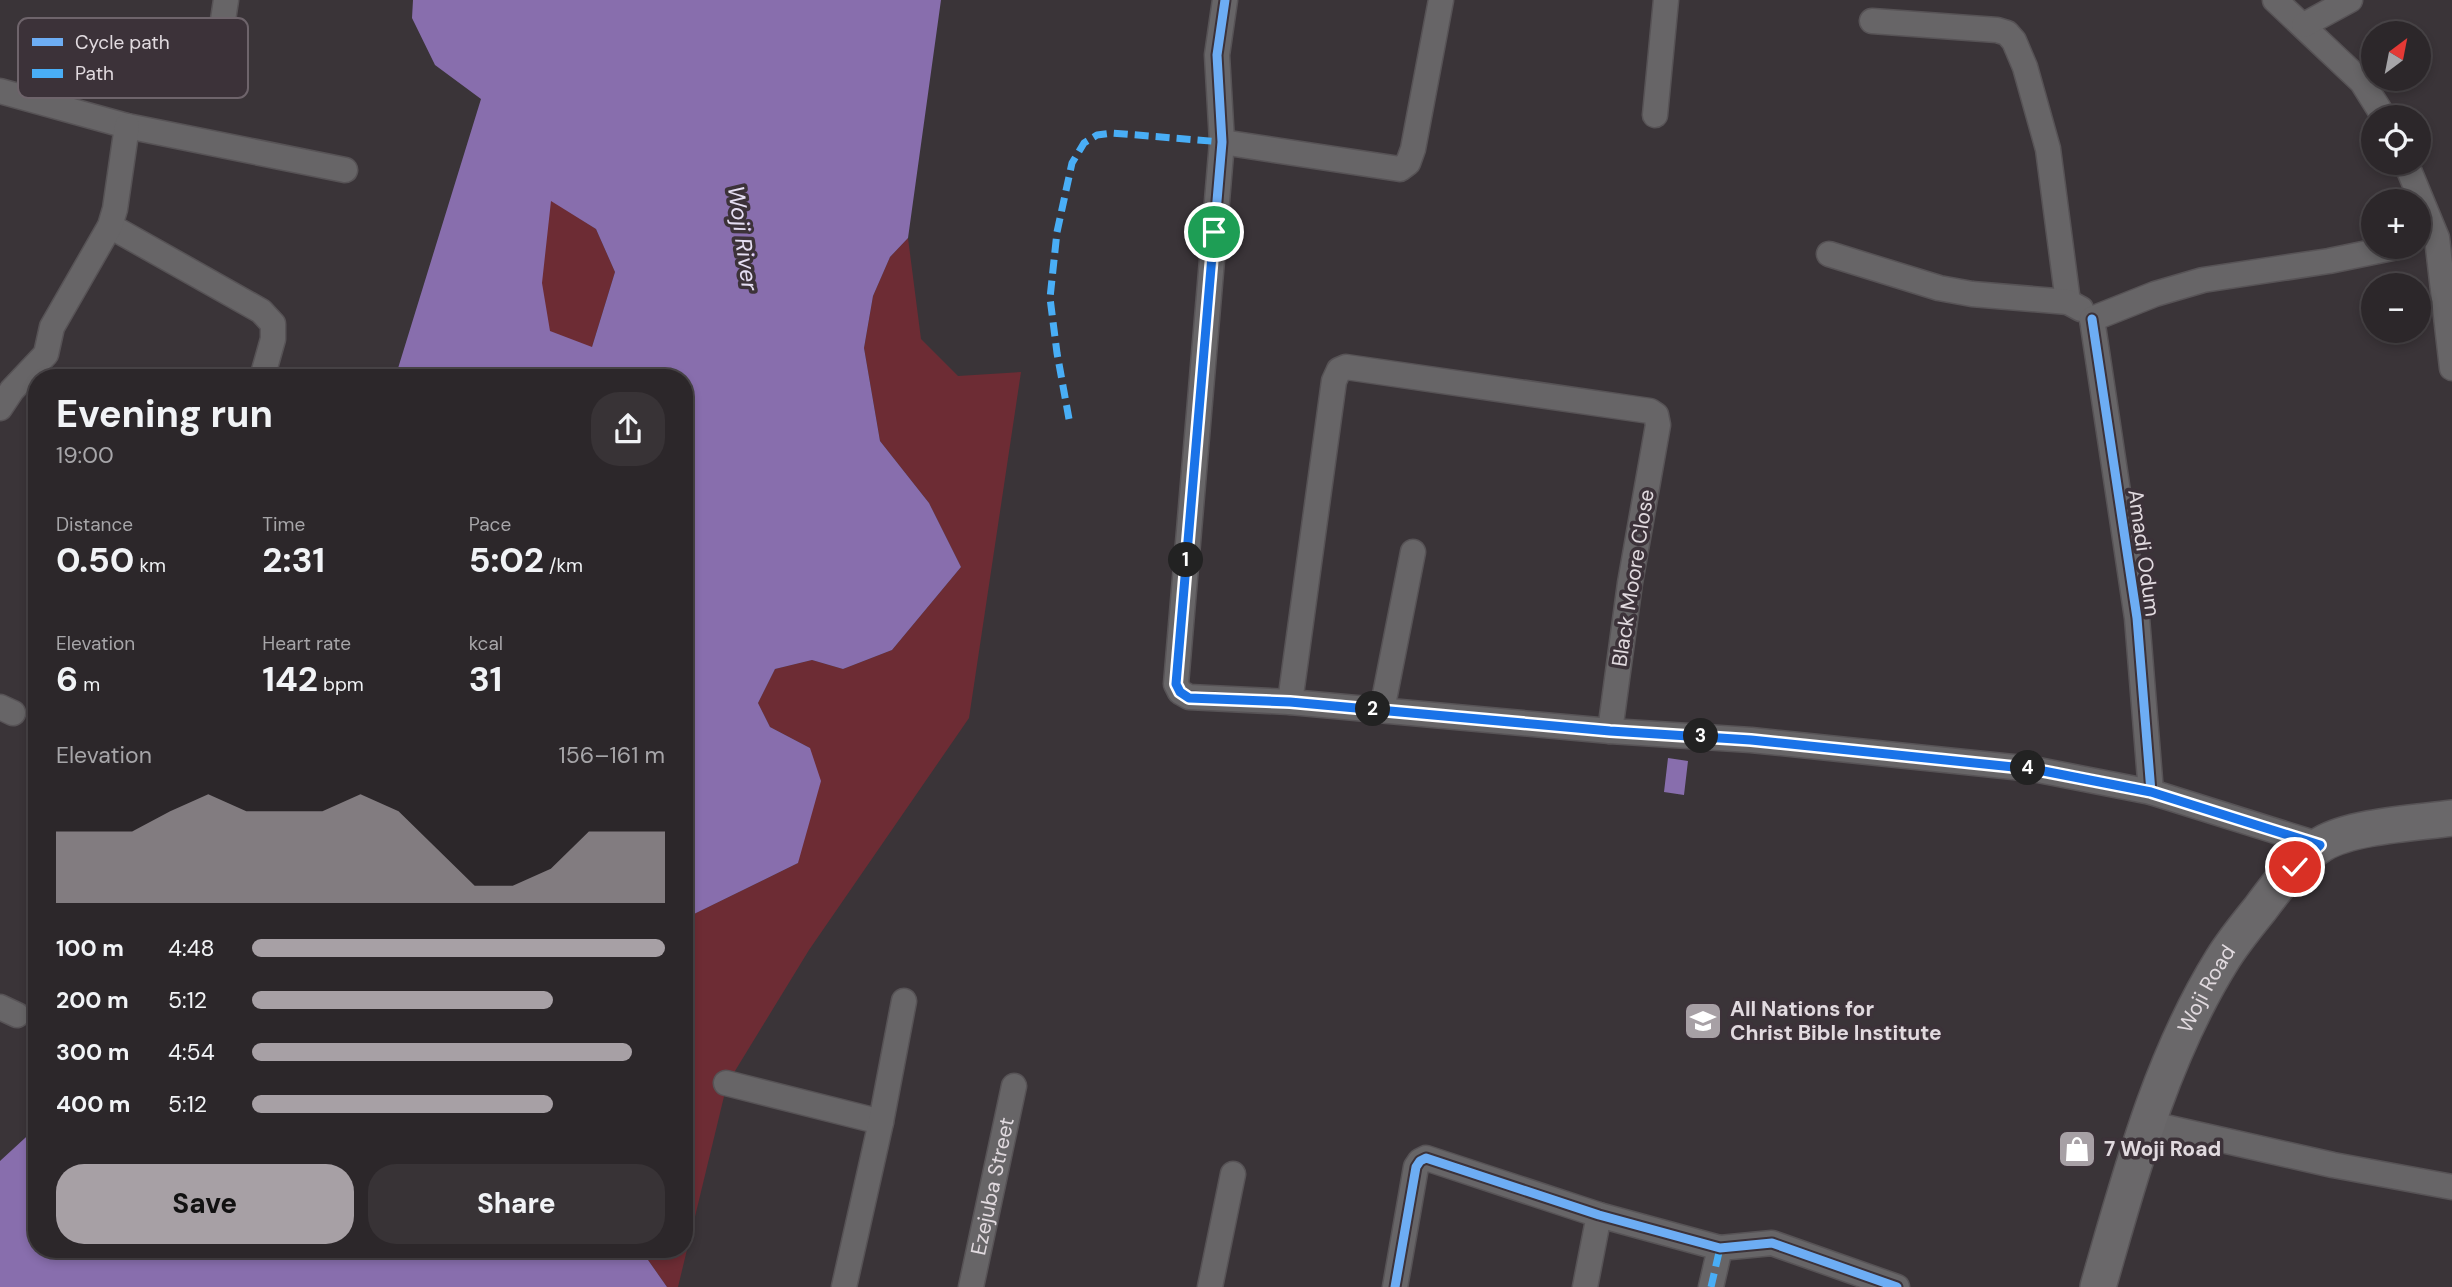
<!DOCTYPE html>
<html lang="en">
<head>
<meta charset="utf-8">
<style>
  :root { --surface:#2c272a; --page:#383336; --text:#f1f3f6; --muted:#a6a5a8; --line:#484447; --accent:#a7a0a5 }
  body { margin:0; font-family:"DM Sans",sans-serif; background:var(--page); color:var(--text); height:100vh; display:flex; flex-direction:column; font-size:26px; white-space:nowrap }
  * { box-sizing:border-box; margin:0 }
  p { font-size:23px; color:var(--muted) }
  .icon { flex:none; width:38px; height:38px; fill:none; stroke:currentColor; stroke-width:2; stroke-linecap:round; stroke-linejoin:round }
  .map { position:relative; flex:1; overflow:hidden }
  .panel { position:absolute; left:28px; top:369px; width:665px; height:889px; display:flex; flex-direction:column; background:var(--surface); border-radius:28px; box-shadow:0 4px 10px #0003,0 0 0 2px var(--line) }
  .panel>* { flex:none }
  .needle { width:46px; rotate:32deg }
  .tools { position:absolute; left:2361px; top:21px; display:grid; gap:14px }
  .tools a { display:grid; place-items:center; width:70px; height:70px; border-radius:50%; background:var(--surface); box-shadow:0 4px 10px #0003,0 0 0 2px var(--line); font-size:35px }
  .pin { position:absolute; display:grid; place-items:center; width:60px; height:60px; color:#fff; margin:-30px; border:4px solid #fff; border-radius:50%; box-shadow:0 2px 7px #0007 }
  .km { position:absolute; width:35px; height:35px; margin:-18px; border-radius:50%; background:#222; color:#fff; font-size:19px; line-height:35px; text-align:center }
  .round { display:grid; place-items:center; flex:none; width:74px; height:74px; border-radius:28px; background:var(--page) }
  .headline { display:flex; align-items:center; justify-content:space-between; height:119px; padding:0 28px }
  h1 { font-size:38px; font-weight:700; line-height:52px }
  .stats { display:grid; grid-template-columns:repeat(3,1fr); gap:10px; height:119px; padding:7px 28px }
  .stats div { display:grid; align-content:center }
  .stats b { font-size:35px; font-weight:700 }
  .stats small { font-size:19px; font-weight:400 }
  .stats p { font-size:19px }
  .chart { height:196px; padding:14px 28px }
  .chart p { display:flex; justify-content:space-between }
  .chart svg { width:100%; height:126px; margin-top:7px; fill:var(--accent); opacity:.7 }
  .button { display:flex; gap:14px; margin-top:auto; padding:14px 28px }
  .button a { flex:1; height:80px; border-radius:28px; background:var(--accent); color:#111; font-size:28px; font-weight:700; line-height:80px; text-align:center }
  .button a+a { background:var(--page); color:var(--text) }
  ul { padding:0 28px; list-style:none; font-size:23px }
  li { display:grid; grid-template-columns:112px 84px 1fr; align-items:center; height:52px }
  li i { height:18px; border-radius:9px; background:var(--accent) }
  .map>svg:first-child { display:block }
  .green { fill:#6d2c34 }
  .water { fill:#886ead; fill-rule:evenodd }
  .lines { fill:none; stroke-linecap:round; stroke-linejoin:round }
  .street-casing { stroke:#575356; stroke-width:27 }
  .secondary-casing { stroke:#575356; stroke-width:38 }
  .street { stroke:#676567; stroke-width:24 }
  .secondary { stroke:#6a686a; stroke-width:35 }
  .quiet { stroke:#49aef6; stroke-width:7; stroke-dasharray:14 7; stroke-linecap:butt }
  .cycleway-casing { stroke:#3c3239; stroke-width:13 }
  .cycleway { stroke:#6dadf4; stroke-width:9 }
  .route-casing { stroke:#fff; stroke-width:14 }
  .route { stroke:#1a73e8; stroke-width:9 }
  .labels { text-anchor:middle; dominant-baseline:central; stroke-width:7; stroke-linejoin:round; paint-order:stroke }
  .street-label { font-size:21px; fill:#e1dadf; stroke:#3c3239 }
  .poi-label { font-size:21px; font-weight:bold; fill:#e1dadf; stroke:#3c3239; text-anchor:start }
  .water-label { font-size:23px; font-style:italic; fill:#e6dff3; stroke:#3c3239 }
  .key { fill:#3c3239; stroke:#6e646b; stroke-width:2 }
  .key-label { font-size:19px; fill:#e1dadf }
</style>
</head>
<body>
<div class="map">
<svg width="2452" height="1287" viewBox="0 0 2452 1287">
  <rect width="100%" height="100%" fill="#3a3438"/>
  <path class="green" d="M551,200L596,229L615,272L592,347L395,378Z
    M908,238L921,339L958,376L1021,372L969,718L809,950L727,1084L678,1287H667L641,1250H684V930L694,914L798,863L810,748L770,727L758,703L775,669L812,660L843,669L892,650L961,567L929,503L880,441L864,348L873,296L890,257Z"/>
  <path class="water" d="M413,0H941L908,238L890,257L873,296L864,348L880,441L929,503L961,567L892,650L843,669L812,660L775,669L758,703L770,727L810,748L821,781L798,863L694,914L684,930V378H395L481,99L435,65L412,18ZM551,201L596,229L615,272L592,347L550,331L542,283Z
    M1668,758L1688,761L1684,795L1664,792Z
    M37,1127V1250H641L667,1287H0V1161Z"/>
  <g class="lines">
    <defs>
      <g id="street">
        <path d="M1225,0L1217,55L1222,142L1176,684L1180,692L1189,697L1290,702L1610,731L1751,740L2033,769L2151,792L2320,845"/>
        <path d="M2275,0L2362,82L2384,117"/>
        <path d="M223,20L226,0"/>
        <path d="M1872,21L1997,30L2007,33L2014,41L2025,67L2048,149L2068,302"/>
        <path d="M2304,25L2350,0"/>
        <path d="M0,91L127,126L345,170"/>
        <path d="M1655,115L1666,0"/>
        <path d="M1222,142L1400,169L1408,163L1413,149L1441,0"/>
        <path d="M2406,163L2437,238L2452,368"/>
        <path d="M110,226L261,311L273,324V339L262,378"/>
        <path d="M1829,254L1939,288L1972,294L2068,302L2081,309"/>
        <path d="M2092,319L2137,618L2151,792"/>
        <path d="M2092,319L2155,294L2203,280L2329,261L2397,247"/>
        <path d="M0,408L12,390L46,354L52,327L110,226L115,209L127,126"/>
        <path d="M1290,702L1334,381L1339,370L1346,367L1650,411L1656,415L1658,425L1630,583L1610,731"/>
        <path d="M0,707L13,713"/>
        <path d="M1382,710L1413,552"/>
        <path d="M0,1007L17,1015"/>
        <path d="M726,1083L881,1122"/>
        <path d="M2147,1123L2333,1165L2452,1187"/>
        <path d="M844,1287L881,1122L904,1001"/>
        <path id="s1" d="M971,1287L1014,1086"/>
        <path d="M1210,1287L1233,1174"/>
        <path d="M1395,1287L1416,1167L1420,1161L1426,1158L1599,1215L1720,1248L1772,1243L1897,1287"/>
        <path d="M1585,1287L1599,1215"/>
        <path d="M1711,1287L1720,1248"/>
      </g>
      <g id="secondary">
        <path id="s2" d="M2098,1287C2130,1176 2160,1060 2222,960C2233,942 2247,925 2260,909C2277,886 2297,859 2322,844C2352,826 2416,823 2452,818"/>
      </g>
    </defs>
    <use href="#street" class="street-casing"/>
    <use href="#secondary" class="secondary-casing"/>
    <use href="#street" class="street"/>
    <use href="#secondary" class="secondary"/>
    <path class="quiet" d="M1069,419L1057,353L1050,298L1057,232L1072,163L1084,143L1097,135L1112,133L1222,142
      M1711,1287L1720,1248"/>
    <defs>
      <path id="cycleway" d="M1225,0L1217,55L1222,142L1176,684L1180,692L1189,697L1290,702L1610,731L1751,740L2033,769L2151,792L2320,845
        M2092,319L2137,618L2151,792
        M1395,1287L1416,1167L1420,1161L1426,1158L1599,1215L1720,1248L1772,1243L1897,1287"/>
    </defs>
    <use href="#cycleway" class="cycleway-casing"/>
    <use href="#cycleway" class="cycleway"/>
  </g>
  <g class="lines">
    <defs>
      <path id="route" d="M1214,232L1176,684L1180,692L1189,698L1290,702L1610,731L1751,740L2033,769L2151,792L2320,845L2295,867"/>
    </defs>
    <use href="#route" class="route-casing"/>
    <use href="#route" class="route"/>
  </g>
  <defs>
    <symbol id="university-square" viewBox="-11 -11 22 22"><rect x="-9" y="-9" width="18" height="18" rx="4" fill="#a7a0a5" stroke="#3c3239"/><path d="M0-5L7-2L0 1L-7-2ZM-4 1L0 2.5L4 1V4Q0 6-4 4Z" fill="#fff"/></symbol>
    <symbol id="shop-square" viewBox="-11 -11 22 22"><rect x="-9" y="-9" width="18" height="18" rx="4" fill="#a7a0a5" stroke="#3c3239"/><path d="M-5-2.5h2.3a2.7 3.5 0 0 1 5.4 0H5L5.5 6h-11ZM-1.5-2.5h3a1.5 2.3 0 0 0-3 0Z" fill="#fff"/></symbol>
  </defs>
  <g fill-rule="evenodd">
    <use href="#university-square" x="1681" y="999" width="44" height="44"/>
    <use href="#shop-square" x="2055" y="1127" width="44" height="44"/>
  </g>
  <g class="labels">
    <g class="street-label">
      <text transform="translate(2144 553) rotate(82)">Amadi Odum</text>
      <text transform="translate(1633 578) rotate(-81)">Black Moore Close</text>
      <text stroke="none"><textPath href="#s2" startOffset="318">Woji Road</textPath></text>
      <text stroke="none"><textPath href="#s1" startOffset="103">Ezejuba Street</textPath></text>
    </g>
    <g class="poi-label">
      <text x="1730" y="1009">All Nations for<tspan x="1730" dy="24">Christ Bible Institute</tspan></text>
      <text x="2104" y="1149">7 Woji Road</text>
    </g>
    <g class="water-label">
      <text transform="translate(743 238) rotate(82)">Woji River</text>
    </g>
  </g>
  <rect x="18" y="18" width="230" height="80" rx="10" class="key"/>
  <rect x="32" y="38" width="31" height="8" fill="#6dadf4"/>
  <rect x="32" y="69" width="31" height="9" fill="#49aef6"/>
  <g class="key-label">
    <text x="75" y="49">Cycle path</text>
    <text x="75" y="80">Path</text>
  </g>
</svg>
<div class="tools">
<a><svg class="needle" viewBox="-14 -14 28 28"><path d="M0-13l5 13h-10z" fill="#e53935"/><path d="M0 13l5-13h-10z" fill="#a6a5a8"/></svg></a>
<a><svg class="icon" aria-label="locate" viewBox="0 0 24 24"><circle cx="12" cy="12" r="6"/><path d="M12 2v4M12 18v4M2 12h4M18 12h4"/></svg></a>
<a>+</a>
<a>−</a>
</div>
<div class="pin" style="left:1214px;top:232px;background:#1e9e55"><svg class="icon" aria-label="arrive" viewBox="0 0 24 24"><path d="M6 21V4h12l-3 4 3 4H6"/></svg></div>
<div class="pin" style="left:2295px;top:867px;background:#d93025"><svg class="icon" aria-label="check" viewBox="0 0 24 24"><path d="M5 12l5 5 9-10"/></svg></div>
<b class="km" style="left:1186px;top:560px">1</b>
<b class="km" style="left:1373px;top:709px">2</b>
<b class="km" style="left:1701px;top:736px">3</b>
<b class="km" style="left:2028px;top:768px">4</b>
<section class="panel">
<div class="headline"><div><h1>Evening run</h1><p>19:00</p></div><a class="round"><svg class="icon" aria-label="share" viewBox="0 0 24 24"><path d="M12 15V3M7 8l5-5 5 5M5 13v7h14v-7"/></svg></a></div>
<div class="stats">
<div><p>Distance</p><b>0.50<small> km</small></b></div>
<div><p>Time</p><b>2:31</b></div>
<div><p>Pace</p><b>5:02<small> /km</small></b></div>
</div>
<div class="stats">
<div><p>Elevation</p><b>6<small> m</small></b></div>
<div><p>Heart rate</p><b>142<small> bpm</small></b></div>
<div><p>kcal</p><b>31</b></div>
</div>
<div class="chart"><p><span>Elevation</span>156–161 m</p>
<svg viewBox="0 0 160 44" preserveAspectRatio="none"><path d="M0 44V19L10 19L20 19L30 12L40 6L50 12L60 12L70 12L80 6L90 12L100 25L110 38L120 38L130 32L140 19L150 19L160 19V44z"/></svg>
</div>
<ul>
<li><b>100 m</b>4:48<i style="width:100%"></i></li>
<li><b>200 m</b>5:12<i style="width:73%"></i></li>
<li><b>300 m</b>4:54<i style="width:92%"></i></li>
<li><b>400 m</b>5:12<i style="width:73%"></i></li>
</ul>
<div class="button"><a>Save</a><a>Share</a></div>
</section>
</div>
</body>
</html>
